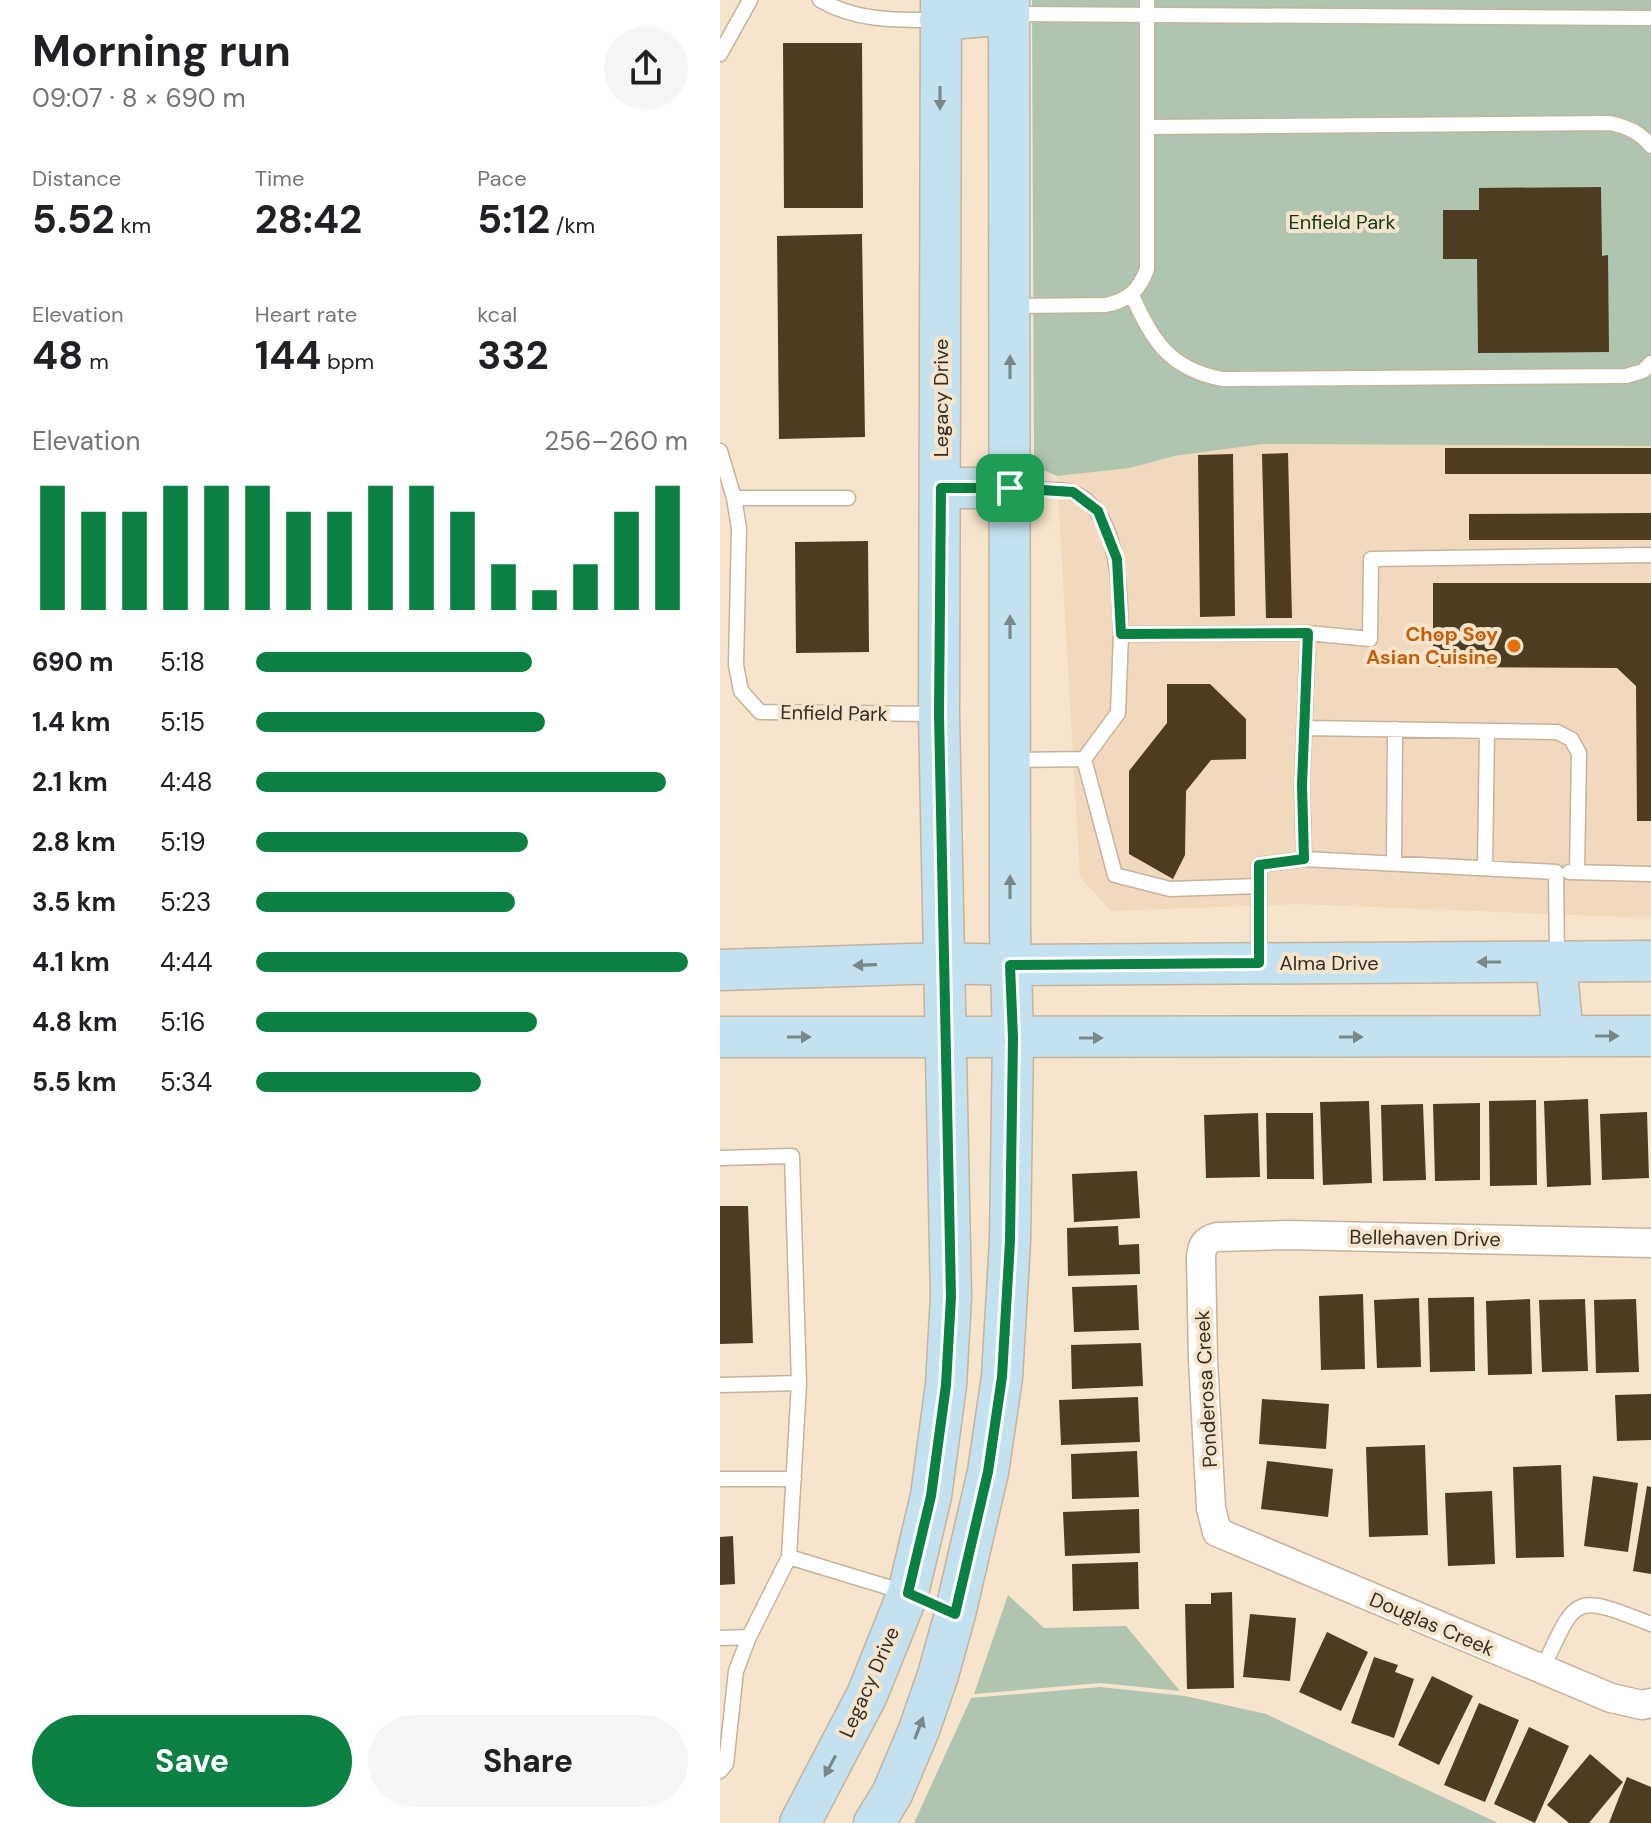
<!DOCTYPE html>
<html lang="en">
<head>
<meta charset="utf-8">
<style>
  :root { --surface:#fff; --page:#f6f6f6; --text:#202124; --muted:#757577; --accent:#0b8043 }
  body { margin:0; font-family:"DM Sans",sans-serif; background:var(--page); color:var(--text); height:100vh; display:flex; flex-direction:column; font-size:30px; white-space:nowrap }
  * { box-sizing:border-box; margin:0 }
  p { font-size:26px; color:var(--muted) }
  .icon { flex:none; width:44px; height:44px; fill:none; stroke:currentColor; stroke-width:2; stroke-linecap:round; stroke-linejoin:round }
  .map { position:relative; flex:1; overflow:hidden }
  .sheet { display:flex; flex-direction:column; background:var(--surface); width:720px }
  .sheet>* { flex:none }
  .pin { position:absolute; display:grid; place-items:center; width:68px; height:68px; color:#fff; margin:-34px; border-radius:16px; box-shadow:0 4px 12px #0006 }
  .round { display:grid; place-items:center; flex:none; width:84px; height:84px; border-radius:42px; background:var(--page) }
  .headline { display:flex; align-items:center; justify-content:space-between; height:136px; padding:0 32px }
  h1 { font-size:44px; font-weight:700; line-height:60px }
  .figures { display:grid; grid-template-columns:repeat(3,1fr); gap:12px; height:136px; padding:8px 32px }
  .figures div { display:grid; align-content:center }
  .figures b { font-size:40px; font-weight:700 }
  .figures small { font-size:22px; font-weight:400 }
  .figures p { font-size:22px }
  .chart { height:224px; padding:16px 32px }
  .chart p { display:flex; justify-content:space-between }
  .chart svg { width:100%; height:144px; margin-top:8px; stroke:var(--accent); stroke-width:6 }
  .action { display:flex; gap:16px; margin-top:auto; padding:16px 32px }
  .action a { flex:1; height:92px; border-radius:48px; background:var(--accent); color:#fff; font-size:32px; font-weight:700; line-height:92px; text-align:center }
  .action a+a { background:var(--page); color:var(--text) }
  ul { padding:0 32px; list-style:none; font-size:26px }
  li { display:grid; grid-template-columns:128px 96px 1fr; align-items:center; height:60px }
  li i { height:20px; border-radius:10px; background:var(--accent) }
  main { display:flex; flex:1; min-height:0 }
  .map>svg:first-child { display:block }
  .built { fill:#f0d9bc }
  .green { fill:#afc5af }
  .building { fill:#4d3b22 }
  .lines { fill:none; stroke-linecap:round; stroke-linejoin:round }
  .lane-casing { stroke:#c4b39d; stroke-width:17 }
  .street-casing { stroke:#c4b39d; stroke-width:31 }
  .secondary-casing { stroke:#c4b39d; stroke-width:43 }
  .lane { stroke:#fff; stroke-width:14 }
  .street { stroke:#fff; stroke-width:28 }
  .secondary { stroke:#c4e1ef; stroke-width:40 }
  .oneway { fill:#7c878a }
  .route-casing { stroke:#fff; stroke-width:16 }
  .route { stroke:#0b8043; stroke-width:10 }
  .food-dot { fill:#e8710a; stroke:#f7e4cd; stroke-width:3 }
  .labels { text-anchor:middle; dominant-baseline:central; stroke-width:8; stroke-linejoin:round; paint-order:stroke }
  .park-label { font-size:20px; fill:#113a15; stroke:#f7e4cd }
  .street-label { font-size:20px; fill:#332d24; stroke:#f7e4cd }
  .food-label { font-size:20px; font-weight:bold; fill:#c56008; stroke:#f7e4cd; text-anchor:end }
</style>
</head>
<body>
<main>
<section class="sheet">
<div class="headline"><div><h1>Morning run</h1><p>09:07 · 8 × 690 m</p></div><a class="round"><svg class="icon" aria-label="share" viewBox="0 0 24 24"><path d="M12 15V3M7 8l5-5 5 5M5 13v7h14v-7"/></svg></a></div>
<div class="figures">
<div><p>Distance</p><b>5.52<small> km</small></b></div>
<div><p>Time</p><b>28:42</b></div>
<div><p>Pace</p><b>5:12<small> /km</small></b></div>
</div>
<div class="figures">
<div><p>Elevation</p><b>48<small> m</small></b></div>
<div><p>Heart rate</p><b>144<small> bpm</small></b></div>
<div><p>kcal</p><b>332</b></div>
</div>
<div class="chart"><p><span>Elevation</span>256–260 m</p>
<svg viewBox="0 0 160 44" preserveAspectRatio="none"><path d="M5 44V6M15 44V14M25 44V14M35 44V6M45 44V6M55 44V6M65 44V14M75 44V14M85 44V6M95 44V6M105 44V14M115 44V30M125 44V38M135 44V30M145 44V14M155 44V6"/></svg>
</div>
<ul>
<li><b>690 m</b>5:18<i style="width:64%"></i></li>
<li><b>1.4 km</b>5:15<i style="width:67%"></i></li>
<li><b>2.1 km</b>4:48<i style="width:95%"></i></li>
<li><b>2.8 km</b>5:19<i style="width:63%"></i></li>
<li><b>3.5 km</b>5:23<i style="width:60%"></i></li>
<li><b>4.1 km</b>4:44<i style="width:100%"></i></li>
<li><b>4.8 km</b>5:16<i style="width:65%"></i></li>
<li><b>5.5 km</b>5:34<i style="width:52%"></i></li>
</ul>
<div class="action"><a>Save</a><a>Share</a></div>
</section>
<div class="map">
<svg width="931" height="1823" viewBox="0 0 931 1823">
  <rect width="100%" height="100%" fill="#f7e4cd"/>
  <path class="built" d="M543,444L931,446V918L578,904L391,911L360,877L337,476L410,468L454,456Z"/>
  <path class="green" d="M312,0H931V446L543,444L454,456L410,468L337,476L321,469L314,456V449Z
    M288,1595L324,1628L406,1626L460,1691L381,1683L254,1694Z
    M380,1687L465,1696L546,1714L778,1823H194L251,1698Z"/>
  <path class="building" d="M63,43H142L143,208H64Z
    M881,187L882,256L888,255L889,352L758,353L757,259H723V210H759V188Z
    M142,234L145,437L59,439L57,236Z
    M725,448H931V474H725Z
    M568,453L572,618H546L542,454Z
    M513,454L515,616L480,617L478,455Z
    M931,513V540H749V514Z
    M148,541L149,652L76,653L75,542Z
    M713,583H931V821H917L916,686L897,668L713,667Z
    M447,684H490L526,719V759L491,760L466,791L465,855L453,879L409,854V771L447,723Z
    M868,1099L871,1185L827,1187L824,1101Z
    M816,1100L817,1185L770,1186L769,1101Z
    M649,1101L652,1183L603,1185L600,1102Z
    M760,1103V1180L715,1181L713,1104Z
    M703,1104L706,1180L663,1181L661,1105Z
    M927,1112L929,1178L882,1180L880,1114Z
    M538,1113L540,1177L486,1178L484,1115Z
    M546,1113H593L594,1179H547Z
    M417,1171L420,1218L354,1222L352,1174Z
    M0,1206H28L33,1343L0,1344Z
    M398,1226L399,1245L419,1244L420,1274L348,1276L347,1228Z
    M417,1285L419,1330L354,1332L352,1287Z
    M643,1294L645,1369L601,1370L599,1296Z
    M754,1297L755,1371L710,1372L708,1298Z
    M699,1298L701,1367L657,1368L654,1300Z
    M810,1299L812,1374L768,1375L766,1301Z
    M865,1299L868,1371L822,1372L819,1300Z
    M916,1299L919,1372L876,1373L874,1300Z
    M421,1343L423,1386L352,1389L351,1345Z
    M931,1394V1440L897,1441L895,1395Z
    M418,1397L420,1442L341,1445L339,1400Z
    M542,1399L609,1404L606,1449L539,1444Z
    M705,1445L708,1535L649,1537L646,1447Z
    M417,1451L419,1497L352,1499L351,1454Z
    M547,1461L613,1469L608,1517L541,1509Z
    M841,1465L844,1557L796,1558L793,1467Z
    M873,1476L918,1483L908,1552L864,1546Z
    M927,1486L931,1487V1574L913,1571Z
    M772,1491L775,1564L728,1566L725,1493Z
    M419,1509L420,1553L345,1556L343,1512Z
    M13,1536L15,1584L0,1585V1537Z
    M418,1562L419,1609L353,1611L352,1564Z
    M512,1592L514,1688L467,1689L465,1604H491V1593Z
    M530,1614L576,1618L570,1681L523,1677Z
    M607,1632L648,1652L621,1711L579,1692Z
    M654,1657L678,1665L675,1672L694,1679L674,1738L631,1723Z
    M712,1676L753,1696L719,1765L678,1745Z
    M759,1703L799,1720L765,1802L724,1785Z
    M809,1727L849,1746L815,1823L774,1804Z
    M870,1754L903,1782L869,1823H849L827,1805Z
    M907,1777L931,1787V1823H889Z"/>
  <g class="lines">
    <defs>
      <path id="lane" d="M100,0C138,22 178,20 220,20
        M291,14L931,18
        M0,54L30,0
        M427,127L890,123C907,127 920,132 931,146
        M412,295C432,341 450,369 502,379L906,376L923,371L931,363
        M290,306L386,305C408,300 419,291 427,269V0
        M0,451L14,498L19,528L16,665L21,691L40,712L216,714
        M291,488C306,490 344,488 354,493C401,513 399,591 401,634
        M14,498H128
        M588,633L650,639L651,559L931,555
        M584,728L837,732L851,739L859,753L857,872
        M364,759L395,875L450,889L539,886
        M291,760L364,759L398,713L401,634L588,633L582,785L584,859L539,865V961
        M584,859L836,872L837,958
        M674,864L675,729
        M765,868L767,731
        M849,872L931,874
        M0,1158L72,1156L79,1383
        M0,1385L79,1383L69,1557
        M0,1479H74
        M0,1638L29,1637
        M822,1670C857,1595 852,1593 931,1624
        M0,1771L6,1764L16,1671L29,1637L69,1557L184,1592"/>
      <path id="street" d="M931,1243L568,1235L497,1237C485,1240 482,1245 481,1257L483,1360L491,1508L497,1532L891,1698L922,1705L931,1703"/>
      <path id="secondary" d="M220,20L289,14
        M221,488H290
        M836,962L843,1036
        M0,970L223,963L290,965L931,961
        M0,1037L931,1036
        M80,1823L147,1695L188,1593L211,1496L226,1385L231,1297L219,714L221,0
        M154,1823L172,1794L199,1730L218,1675L235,1614L268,1472L282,1377L290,1241L293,1038L290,930L289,0"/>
    </defs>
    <use href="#lane" class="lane-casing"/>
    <use href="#street" class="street-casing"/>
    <use href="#secondary" class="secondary-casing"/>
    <use href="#lane" class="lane"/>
    <use href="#street" class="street"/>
    <use href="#secondary" class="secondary"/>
  </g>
  <defs><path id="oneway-solid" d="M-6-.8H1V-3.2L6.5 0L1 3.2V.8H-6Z" transform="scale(2)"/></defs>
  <g class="oneway">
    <use href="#oneway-solid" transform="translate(220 98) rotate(90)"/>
    <use href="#oneway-solid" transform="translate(290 367) rotate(-90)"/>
    <use href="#oneway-solid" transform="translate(290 627) rotate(-90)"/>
    <use href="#oneway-solid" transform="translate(290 887) rotate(-90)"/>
    <use href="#oneway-solid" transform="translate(769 962) rotate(180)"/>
    <use href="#oneway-solid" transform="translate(145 965) rotate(178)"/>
    <use href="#oneway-solid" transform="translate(887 1036)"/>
    <use href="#oneway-solid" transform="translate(79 1037)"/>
    <use href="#oneway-solid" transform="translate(631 1037)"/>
    <use href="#oneway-solid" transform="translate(371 1038)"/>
    <use href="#oneway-solid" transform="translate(199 1728) rotate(-69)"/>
    <use href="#oneway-solid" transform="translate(110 1766) rotate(118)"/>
  </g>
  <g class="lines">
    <defs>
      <path id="route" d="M221,488H290L353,492L378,511L397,559L401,634L588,633L582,785L584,859L539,865V963L290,965L293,1038L290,1241L282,1377L268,1472L235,1614L188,1593L211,1496L226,1385L231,1297L219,714Z"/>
    </defs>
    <use href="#route" class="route-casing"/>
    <use href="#route" class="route"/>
  </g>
  <circle class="food-dot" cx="794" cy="646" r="8"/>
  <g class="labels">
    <g class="park-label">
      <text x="622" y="222">Enfield Park</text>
    </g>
    <g class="street-label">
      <text transform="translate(221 398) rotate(-90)">Legacy Drive</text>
      <text transform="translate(114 713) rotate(1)">Enfield Park</text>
      <text x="609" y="963">Alma Drive</text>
      <text transform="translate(705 1238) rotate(1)">Bellehaven Drive</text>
      <text transform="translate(486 1389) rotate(-93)">Ponderosa Creek</text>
      <text transform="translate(712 1624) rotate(23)">Douglas Creek</text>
      <text transform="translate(149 1682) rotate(-66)">Legacy Drive</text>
    </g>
    <g class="food-label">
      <text x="778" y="634">Chop Soy<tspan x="778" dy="23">Asian Cuisine</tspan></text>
    </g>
  </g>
</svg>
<div class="pin" style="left:290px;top:488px;background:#1e9e55"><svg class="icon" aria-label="arrive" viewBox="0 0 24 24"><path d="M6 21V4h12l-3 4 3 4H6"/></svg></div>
</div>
</main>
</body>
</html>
